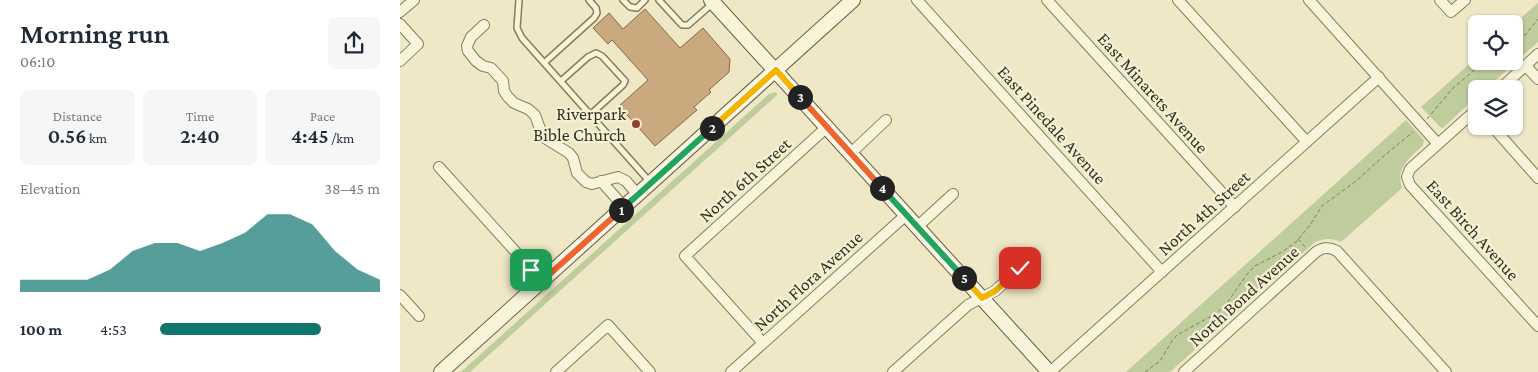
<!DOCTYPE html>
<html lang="en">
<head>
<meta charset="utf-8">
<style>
  :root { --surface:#fff; --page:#f6f6f7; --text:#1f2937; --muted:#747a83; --accent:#0f766e }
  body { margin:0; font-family:"Crimson Pro",serif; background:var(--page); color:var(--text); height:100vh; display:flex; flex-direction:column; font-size:19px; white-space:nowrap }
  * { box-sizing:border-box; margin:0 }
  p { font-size:16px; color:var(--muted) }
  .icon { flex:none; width:28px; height:28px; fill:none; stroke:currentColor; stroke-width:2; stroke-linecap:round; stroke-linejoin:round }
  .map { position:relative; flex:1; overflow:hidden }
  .details { display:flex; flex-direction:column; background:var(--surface); width:400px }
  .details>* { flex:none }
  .buttons { position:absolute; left:1068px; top:15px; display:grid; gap:10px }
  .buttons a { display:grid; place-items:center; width:55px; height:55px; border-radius:8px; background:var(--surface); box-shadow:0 1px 4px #0004; font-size:25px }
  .pin { position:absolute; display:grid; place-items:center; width:42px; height:42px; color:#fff; margin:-21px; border-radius:10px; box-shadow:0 2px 8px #0006 }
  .km { position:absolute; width:25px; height:25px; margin:-12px; border-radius:50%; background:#222; color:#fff; font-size:14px; line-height:25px; text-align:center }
  .round { display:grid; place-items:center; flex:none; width:52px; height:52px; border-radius:8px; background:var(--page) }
  .head { display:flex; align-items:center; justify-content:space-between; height:85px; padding:0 20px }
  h1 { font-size:28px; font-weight:600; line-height:38px }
  .stats { display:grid; grid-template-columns:repeat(3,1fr); gap:8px; height:85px; padding:5px 20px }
  .stats div { display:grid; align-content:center; border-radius:8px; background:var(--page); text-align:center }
  .stats b { font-size:21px; font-weight:600 }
  .stats small { font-size:14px; font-weight:400 }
  .stats p { font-size:14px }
  .chart { height:140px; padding:10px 20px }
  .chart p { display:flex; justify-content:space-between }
  .chart svg { width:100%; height:90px; margin-top:5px; fill:var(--accent); opacity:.7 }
  ul { padding:0 20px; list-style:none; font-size:16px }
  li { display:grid; grid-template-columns:80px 60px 1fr; align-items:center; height:38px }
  li i { height:12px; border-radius:6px; background:var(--accent) }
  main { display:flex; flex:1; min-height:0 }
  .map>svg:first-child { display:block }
  .green { fill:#bfcc9b }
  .building { fill:#cba97e; stroke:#886843 }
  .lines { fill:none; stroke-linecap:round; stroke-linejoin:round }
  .lane-casing { stroke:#897b5c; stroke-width:8 }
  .street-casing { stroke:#897b5c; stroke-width:12 }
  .secondary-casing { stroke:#6b5c40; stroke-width:16 }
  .path { stroke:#897b5c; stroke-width:1; stroke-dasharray:4 2.5; stroke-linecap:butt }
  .lane { stroke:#f8f4da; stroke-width:5 }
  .street { stroke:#f8f4da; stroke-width:10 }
  .secondary { stroke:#f8f4da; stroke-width:14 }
  .split-1-casing { stroke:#fff; stroke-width:10 }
  .split-2-casing { stroke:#fff; stroke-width:10 }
  .split-3-casing { stroke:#fff; stroke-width:10 }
  .split-4-casing { stroke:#fff; stroke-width:10 }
  .split-5-casing { stroke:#fff; stroke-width:10 }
  .split-6-casing { stroke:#fff; stroke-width:10 }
  .split-1 { stroke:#f0652b; stroke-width:6 }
  .split-2 { stroke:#22a559; stroke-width:6 }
  .split-3 { stroke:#f5b400; stroke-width:6 }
  .split-4 { stroke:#f0652b; stroke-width:6 }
  .split-5 { stroke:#22a559; stroke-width:6 }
  .split-6 { stroke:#f5b400; stroke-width:6 }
  .poi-dot { fill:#973c2e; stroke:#f5f1d6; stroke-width:2 }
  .labels { text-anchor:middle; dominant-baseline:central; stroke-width:4.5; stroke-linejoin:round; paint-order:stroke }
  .street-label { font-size:18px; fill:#3a3020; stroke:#f5f1d6 }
  .poi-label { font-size:18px; fill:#3a3020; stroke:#f5f1d6; text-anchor:end }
</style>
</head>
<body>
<main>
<section class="details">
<div class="head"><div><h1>Morning run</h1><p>06:10</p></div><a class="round"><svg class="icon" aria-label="share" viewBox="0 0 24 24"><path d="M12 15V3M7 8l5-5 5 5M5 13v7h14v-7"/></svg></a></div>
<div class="stats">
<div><p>Distance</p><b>0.56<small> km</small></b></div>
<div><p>Time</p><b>2:40</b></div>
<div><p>Pace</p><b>4:45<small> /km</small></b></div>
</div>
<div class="chart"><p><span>Elevation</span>38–45 m</p>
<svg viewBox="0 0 160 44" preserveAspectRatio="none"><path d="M0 44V38L10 38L20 38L30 38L40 33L50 24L60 20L70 20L80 24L90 20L100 15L110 6L120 6L130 11L140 24L150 33L160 38V44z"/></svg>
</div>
<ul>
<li><b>100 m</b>4:53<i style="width:73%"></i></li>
</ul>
</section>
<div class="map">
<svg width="1138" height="372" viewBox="0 0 1138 372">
  <rect width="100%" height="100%" fill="#eee8c7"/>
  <path class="green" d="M1138,3V42L1086,89H1076V97L1043,128L1040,127L1021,107L1076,58V61H1114V24Z
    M375,92L378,94L70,372H61L369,94Z
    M1006,120L1024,140L1023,145C1010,158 995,168 1002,188L941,242C932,238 925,238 915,242L770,372H726Z"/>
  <path class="building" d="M245,9L280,48L303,28L330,59L329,72L309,90L311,92L294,107L297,110L255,146L219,106L248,80L212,40L208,44L193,28L209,13L223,29Z"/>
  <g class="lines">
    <defs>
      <path id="lane" d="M119,0L117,28L122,38L250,182
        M223,0L230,7L237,8L245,0
        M259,0L282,25H288L313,3
        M144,63L194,18L197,13L196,8L189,0
        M161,81L188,57L196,53L202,56L225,81L223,85L190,115"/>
      <path id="street" d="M517,0L762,272
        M647,0L835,207
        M778,0L907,142
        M909,0L1038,144
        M1040,0L1051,12L1065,0
        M0,12L14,0
        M0,24L18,44L0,61
        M84,25L71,37L67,46L68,51L76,61L83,66L91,68L103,81L104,91L108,97L114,103L128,109L135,115L143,137L169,153L173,158L177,173L186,182L192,184L218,177L226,181L238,195
        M1126,66L1138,79
        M1100,89L1138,54
        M1076,110L1010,169L1007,177L1010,185L1138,326
        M1092,126L1138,178
        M451,153L486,120
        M39,167L142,281
        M201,181L224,207
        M517,227L553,194
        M0,295L19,316
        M363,343L285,256L427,127
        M156,372L208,325L250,372
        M331,372L506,215
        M493,372L568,305L595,291L620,268
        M650,372L979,77
        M784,372L916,252C923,247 929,247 937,251L1046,372"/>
      <path id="secondary" d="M311,0L649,372
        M41,372L453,0"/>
    </defs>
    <use href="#lane" class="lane-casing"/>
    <use href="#street" class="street-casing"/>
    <use href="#secondary" class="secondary-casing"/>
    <path class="path" d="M1114,44L1125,35L1138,19
      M1027,119L1052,89L1085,61
      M898,239L906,248
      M745,372L760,361L772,341L777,335L817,313L827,303L848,273L855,266L882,252L897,241L910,225L922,206L956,181L986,154L1013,132"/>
    <use href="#lane" class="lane"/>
    <use href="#street" class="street"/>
    <use href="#secondary" class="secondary"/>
  </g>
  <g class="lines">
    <defs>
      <path id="split-1" d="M131,270L142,281L221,210"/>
      <path id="split-2" d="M221,210L312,128"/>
      <path id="split-3" d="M312,128L376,70L400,97"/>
      <path id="split-4" d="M400,97L482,188"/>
      <path id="split-5" d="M482,188L564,278"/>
      <path id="split-6" d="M564,278L582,298L595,291L620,268"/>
    </defs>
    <use href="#split-1" class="split-1-casing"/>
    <use href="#split-2" class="split-2-casing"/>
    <use href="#split-3" class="split-3-casing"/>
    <use href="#split-4" class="split-4-casing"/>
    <use href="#split-5" class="split-5-casing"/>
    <use href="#split-6" class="split-6-casing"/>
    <use href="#split-1" class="split-1"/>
    <use href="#split-2" class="split-2"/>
    <use href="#split-3" class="split-3"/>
    <use href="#split-4" class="split-4"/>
    <use href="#split-5" class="split-5"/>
    <use href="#split-6" class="split-6"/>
  </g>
  <circle class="poi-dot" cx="236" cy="124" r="5"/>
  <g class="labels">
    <g class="street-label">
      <text transform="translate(753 93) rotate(48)">East Minarets Avenue</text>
      <text transform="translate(652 125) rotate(48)">East Pinedale Avenue</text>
      <text transform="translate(345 180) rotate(-42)">North 6th Street</text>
      <text transform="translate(804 213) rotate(-42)">North 4th Street</text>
      <text transform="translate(1073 230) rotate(48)">East Birch Avenue</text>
      <text transform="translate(408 281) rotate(-42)">North Flora Avenue</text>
      <text transform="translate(844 296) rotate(-42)">North Bond Avenue</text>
    </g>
    <g class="poi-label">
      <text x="226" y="114">Riverpark<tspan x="226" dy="21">Bible Church</tspan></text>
    </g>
  </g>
</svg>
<div class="buttons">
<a><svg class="icon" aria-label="locate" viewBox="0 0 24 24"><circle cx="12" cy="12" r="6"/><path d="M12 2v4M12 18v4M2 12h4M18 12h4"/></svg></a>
<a><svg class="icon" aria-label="layers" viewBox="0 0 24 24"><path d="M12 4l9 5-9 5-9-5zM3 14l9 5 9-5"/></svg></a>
</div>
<div class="pin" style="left:131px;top:270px;background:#1e9e55"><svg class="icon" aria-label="arrive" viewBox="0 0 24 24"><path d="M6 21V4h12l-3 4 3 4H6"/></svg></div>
<div class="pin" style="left:620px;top:268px;background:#d93025"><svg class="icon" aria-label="check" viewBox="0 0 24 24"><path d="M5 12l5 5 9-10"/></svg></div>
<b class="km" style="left:221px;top:210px">1</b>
<b class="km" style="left:312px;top:128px">2</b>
<b class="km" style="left:400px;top:97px">3</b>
<b class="km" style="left:482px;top:188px">4</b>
<b class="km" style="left:564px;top:278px">5</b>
</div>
</main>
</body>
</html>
